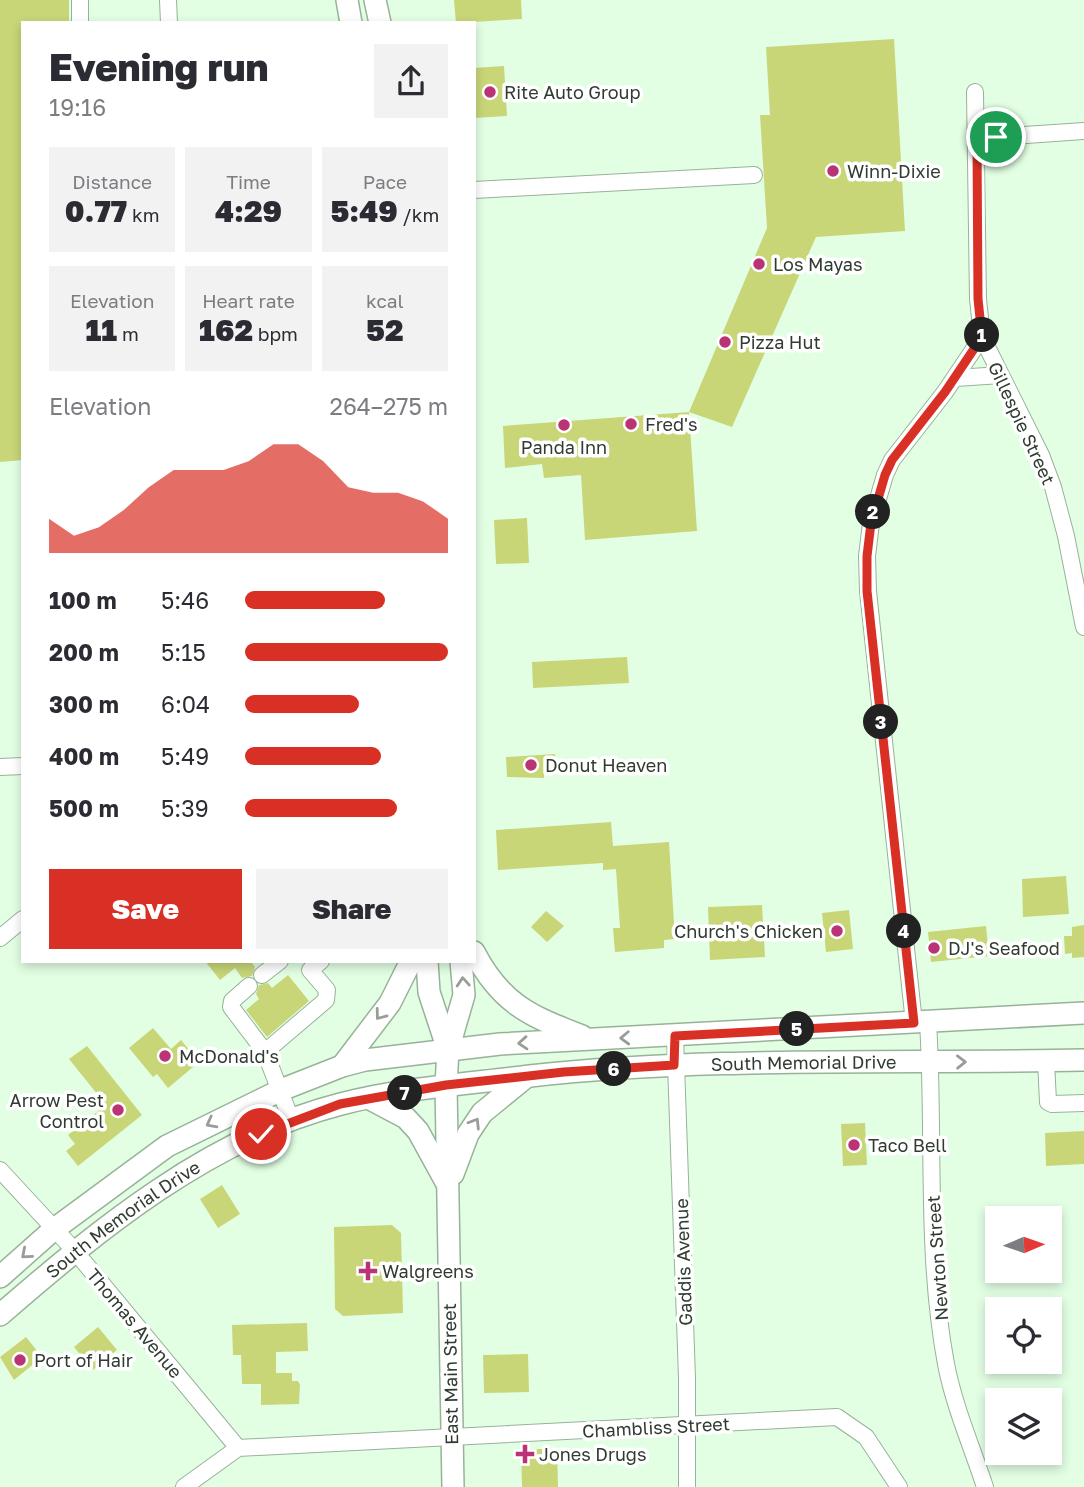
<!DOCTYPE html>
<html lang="en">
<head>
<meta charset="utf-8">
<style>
  :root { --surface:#fff; --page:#f2f2f3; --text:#2b2b33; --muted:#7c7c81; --accent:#d93025 }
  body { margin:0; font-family:"Golos Text",sans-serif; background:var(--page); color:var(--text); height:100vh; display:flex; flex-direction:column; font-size:26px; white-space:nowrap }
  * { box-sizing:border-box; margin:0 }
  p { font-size:23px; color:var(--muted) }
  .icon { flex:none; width:38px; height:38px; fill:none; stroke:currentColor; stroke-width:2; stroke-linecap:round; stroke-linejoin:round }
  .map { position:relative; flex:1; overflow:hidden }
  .panel { position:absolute; left:21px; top:21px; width:455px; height:942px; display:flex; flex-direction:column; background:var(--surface); border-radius:0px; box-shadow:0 4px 10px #0003 }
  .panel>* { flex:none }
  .needle { width:46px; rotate:88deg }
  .controls { position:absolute; left:985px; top:1206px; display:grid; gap:14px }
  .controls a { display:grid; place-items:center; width:77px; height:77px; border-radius:0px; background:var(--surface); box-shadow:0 4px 10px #0003; font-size:35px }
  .pin { position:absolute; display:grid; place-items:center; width:60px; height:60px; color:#fff; margin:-30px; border:4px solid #fff; border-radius:50%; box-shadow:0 2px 7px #0007 }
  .km { position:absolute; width:35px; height:35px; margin:-18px; border-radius:50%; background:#222; color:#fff; font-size:19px; line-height:35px; text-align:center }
  .round { display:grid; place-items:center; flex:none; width:74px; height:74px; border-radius:0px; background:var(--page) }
  .headline { display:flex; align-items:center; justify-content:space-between; height:119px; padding:0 28px }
  h1 { font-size:38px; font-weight:800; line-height:52px }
  .metrics { display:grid; grid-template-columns:repeat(3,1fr); gap:10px; height:119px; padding:7px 28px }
  .metrics div { display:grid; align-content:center; border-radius:0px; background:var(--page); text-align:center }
  .metrics b { font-size:30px; font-weight:800 }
  .metrics small { font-size:19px; font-weight:400 }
  .metrics p { font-size:19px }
  .chart { height:196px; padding:14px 28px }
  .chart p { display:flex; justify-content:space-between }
  .chart svg { width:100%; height:126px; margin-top:7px; fill:var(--accent); opacity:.7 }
  .action { display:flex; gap:14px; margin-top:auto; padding:14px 28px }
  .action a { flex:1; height:80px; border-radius:0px; background:var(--accent); color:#fff; font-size:28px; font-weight:800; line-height:80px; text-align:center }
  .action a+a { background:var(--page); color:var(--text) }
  ul { padding:0 28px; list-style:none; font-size:23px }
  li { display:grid; grid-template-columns:112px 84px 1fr; align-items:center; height:52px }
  li i { height:18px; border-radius:9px; background:var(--accent) }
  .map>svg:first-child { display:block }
  .building { fill:#c8d678 }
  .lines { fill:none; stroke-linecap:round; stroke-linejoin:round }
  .minor-casing { stroke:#98b299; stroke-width:18 }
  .major-casing { stroke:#98b299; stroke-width:24 }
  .minor { stroke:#fff; stroke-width:16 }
  .major { stroke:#fff; stroke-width:21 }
  .oneway { stroke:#989d98 }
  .route-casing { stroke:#fff; stroke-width:14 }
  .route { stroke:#d93025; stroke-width:9 }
  .poi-dot { fill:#ba3375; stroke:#fff; stroke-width:2.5 }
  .labels { text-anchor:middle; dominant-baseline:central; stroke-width:7; stroke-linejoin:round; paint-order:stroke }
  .poi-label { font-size:18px; fill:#303b31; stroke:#fff; text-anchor:start }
  .street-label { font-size:18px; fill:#303b31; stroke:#fff }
</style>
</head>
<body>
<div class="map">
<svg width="1084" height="1487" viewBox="0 0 1084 1487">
  <rect width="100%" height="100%" fill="#e2ffe4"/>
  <path class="building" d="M0,0H69V23H23V460L0,462Z
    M454,0H521L522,19L456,23Z
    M894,39L905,231L816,237L732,427L689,412L767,228L760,115H770L766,47Z
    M504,66L507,116L474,118V68Z
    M689,412L697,531L585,540L581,475L544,478L542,464L505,468L503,426Z
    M527,518L529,563L496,564L494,520Z
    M627,657L629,683L533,688L532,662Z
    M555,754L557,773L544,774V778L507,777L506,757Z
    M611,822L613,846L669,842L675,939L664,940V948L615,952L613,928H620L616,869L603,870V863L498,870L496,830Z
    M1066,876L1069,914L1023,917L1022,879Z
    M762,905L765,957L710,960L708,907Z
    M849,910L853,949L826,952L822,913Z
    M546,911L564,926L547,942L531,927Z
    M1084,925V957L1072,958V953L1065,954L1064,936H1072V927Z
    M986,926L989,956L931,962L928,932Z
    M205,961H250L255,967L252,976L242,978L235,968L220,980Z
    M288,975L309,1001L267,1037L246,1010L259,999L256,994L259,985L268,983L272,988Z
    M153,1028L171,1049L181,1040L199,1062L168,1088L157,1074L153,1077L129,1048Z
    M87,1046L142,1115L78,1166L66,1151L75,1144L68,1135L106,1105L69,1059Z
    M865,1123L867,1165L843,1166L841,1124Z
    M1084,1131V1164L1046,1166L1045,1133Z
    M222,1185L240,1214L218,1228L200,1199Z
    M392,1225L401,1233L403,1313L343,1316L335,1309L334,1227Z
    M307,1323L308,1351L276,1352V1373H292V1381H298L300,1385L299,1404L261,1405V1384H242L241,1355H233L232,1325Z
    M98,1327L117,1350L93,1370L74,1347Z
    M26,1337L42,1357L14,1380L0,1357Z
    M528,1354L529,1392L484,1393L483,1355Z
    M557,1448L558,1487H522L521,1450Z"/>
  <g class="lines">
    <defs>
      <path id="minor" d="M80,0V23
        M168,0L169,23
        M975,92L978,299L982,337L1041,455L1053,487L1066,536L1084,627
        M977,145L996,137L1084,131
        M474,190L754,175
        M956,378L1001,375
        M0,767L23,766
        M0,938L23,919
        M262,975L280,961
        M249,986L232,1001L231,1007L265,1052
        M928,1022C935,1135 925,1252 946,1364C954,1406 972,1447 985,1487
        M914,1023L868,591L867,556L871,523L885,475L892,460L945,392L982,337
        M675,1036L687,1378V1487
        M1046,1061L1048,1102L1052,1104L1084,1103
        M292,1122L265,1052L326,1000L327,990L310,970L321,961
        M0,1170L74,1250L238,1448
        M238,1448L837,1417L866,1437L899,1487
        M184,1487L238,1448"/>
      <g id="major">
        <path d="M347,0L351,23"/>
        <path d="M375,0L380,23"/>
        <path d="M474,952C501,1004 530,1016 582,1036"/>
        <path d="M427,961L429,992L448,1050"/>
        <path d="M342,1066L390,1003L411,961"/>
        <path d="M370,1099L406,1118L418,1131L446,1182"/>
        <path d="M453,1174L468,1134L482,1113L526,1077"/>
        <path d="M0,1277L53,1230L167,1146L281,1090L342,1066L365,1060L500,1044L1084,1013"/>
        <path id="s1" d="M0,1315C99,1229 211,1137 341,1104C403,1088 467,1084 530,1076C713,1056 900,1064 1084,1060"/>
        <path d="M453,1487L446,1085L448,1050L464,995L461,961"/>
      </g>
    </defs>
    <use href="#minor" class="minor-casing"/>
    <use href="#major" class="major-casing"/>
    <use href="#minor" class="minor"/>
    <use href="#major" class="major"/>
  </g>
  <defs><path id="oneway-chevron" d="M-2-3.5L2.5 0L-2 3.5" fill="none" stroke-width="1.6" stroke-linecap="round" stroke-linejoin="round" transform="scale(1.75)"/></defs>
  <g class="oneway">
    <use href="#oneway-chevron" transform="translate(463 982) rotate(-94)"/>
    <use href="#oneway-chevron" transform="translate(380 1015) rotate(127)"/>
    <use href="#oneway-chevron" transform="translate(625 1038) rotate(178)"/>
    <use href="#oneway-chevron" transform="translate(523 1043) rotate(176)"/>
    <use href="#oneway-chevron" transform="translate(961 1062) rotate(-1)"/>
    <use href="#oneway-chevron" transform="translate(211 1123) rotate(152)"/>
    <use href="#oneway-chevron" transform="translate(475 1123) rotate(-58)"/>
    <use href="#oneway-chevron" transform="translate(26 1254) rotate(139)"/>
  </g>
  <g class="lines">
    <defs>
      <path id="route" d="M261,1134L340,1104L446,1085L564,1072L674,1065L675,1036L914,1023L867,591V556L871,523L885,475L892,460L945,392L982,337L978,299L977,145L996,137"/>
    </defs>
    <use href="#route" class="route-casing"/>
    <use href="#route" class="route"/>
  </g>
  <g class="poi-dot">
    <circle cx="490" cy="92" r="7"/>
    <circle cx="833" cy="171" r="7"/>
    <circle cx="759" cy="264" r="7"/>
    <circle cx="725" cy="342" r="7"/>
    <circle cx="631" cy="424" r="7"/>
    <circle cx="564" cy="425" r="7"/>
    <circle cx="531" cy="765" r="7"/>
    <circle cx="837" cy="931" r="7"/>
    <circle cx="934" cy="948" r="7"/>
    <circle cx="165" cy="1056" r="7"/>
    <circle cx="118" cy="1110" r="7"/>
    <circle cx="854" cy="1145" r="7"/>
    <path d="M364.5 1260.5h7v7h7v7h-7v7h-7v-7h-7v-7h7z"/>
    <circle cx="20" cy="1360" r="7"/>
    <path d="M521.5 1443.5h7v7h7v7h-7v7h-7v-7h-7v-7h7z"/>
  </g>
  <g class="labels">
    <g class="poi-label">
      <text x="504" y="92">Rite Auto Group</text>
      <text x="847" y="171">Winn-Dixie</text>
      <text x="773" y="264">Los Mayas</text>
      <text x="739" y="342">Pizza Hut</text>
      <text x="645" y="424">Fred's</text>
      <text x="564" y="447" text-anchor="middle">Panda Inn</text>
      <text x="545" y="765">Donut Heaven</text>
      <text x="823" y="931" text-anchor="end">Church's Chicken</text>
      <text x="948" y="948">DJ's Seafood</text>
      <text x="179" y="1056">McDonald's</text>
      <text x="104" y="1100" text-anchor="end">Arrow Pest<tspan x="104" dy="21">Control</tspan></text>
      <text x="868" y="1145">Taco Bell</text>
      <text x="382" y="1271">Walgreens</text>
      <text x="34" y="1360">Port of Hair</text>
      <text x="539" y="1454">Jones Drugs</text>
    </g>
    <g class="street-label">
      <text transform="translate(1022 423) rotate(65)">Gillespie Street</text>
      <text stroke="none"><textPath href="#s1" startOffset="870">South Memorial Drive</textPath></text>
      <text stroke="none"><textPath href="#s1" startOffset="156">South Memorial Drive</textPath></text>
      <text transform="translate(937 1258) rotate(-94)">Newton Street</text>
      <text transform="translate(683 1262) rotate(-92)">Gaddis Avenue</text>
      <text transform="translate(135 1323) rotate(50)">Thomas Avenue</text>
      <text transform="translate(450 1374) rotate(-91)">East Main Street</text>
      <text transform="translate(656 1427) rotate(-3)">Chambliss Street</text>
    </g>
  </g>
</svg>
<div class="controls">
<a><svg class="needle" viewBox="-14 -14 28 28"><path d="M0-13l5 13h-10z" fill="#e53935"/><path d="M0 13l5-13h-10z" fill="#7c7c81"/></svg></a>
<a><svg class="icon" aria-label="locate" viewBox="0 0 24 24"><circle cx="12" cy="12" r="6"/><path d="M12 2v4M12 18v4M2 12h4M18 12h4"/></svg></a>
<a><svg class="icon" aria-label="layers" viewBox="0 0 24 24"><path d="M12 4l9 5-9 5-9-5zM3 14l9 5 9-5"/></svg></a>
</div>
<div class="pin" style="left:996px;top:137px;background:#1e9e55"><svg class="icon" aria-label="arrive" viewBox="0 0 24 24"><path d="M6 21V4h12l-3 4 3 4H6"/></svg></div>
<div class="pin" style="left:261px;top:1134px;background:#d93025"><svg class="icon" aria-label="check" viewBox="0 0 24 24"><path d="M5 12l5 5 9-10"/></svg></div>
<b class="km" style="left:982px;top:335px">1</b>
<b class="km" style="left:873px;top:512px">2</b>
<b class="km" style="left:881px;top:722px">3</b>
<b class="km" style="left:904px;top:931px">4</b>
<b class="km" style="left:797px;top:1029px">5</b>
<b class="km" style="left:614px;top:1069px">6</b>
<b class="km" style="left:405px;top:1093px">7</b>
<section class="panel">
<div class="headline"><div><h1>Evening run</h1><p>19:16</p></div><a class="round"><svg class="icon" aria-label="share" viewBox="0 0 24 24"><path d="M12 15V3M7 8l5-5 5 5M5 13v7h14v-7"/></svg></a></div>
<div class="metrics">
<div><p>Distance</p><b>0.77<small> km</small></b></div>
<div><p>Time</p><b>4:29</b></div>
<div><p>Pace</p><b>5:49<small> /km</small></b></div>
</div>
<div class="metrics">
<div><p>Elevation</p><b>11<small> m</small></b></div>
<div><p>Heart rate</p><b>162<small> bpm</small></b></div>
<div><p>kcal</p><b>52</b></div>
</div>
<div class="chart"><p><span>Elevation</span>264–275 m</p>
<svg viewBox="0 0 160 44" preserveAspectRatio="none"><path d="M0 44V32L10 38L20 35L30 29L40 21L50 15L60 15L70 15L80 12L90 6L100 6L110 12L120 21L130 23L140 23L150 26L160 32V44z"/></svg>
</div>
<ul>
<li><b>100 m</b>5:46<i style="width:69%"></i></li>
<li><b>200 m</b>5:15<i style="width:100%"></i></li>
<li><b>300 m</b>6:04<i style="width:56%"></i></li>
<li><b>400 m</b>5:49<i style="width:67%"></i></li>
<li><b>500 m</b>5:39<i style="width:75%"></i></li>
</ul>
<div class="action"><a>Save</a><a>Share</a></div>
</section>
</div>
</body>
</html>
